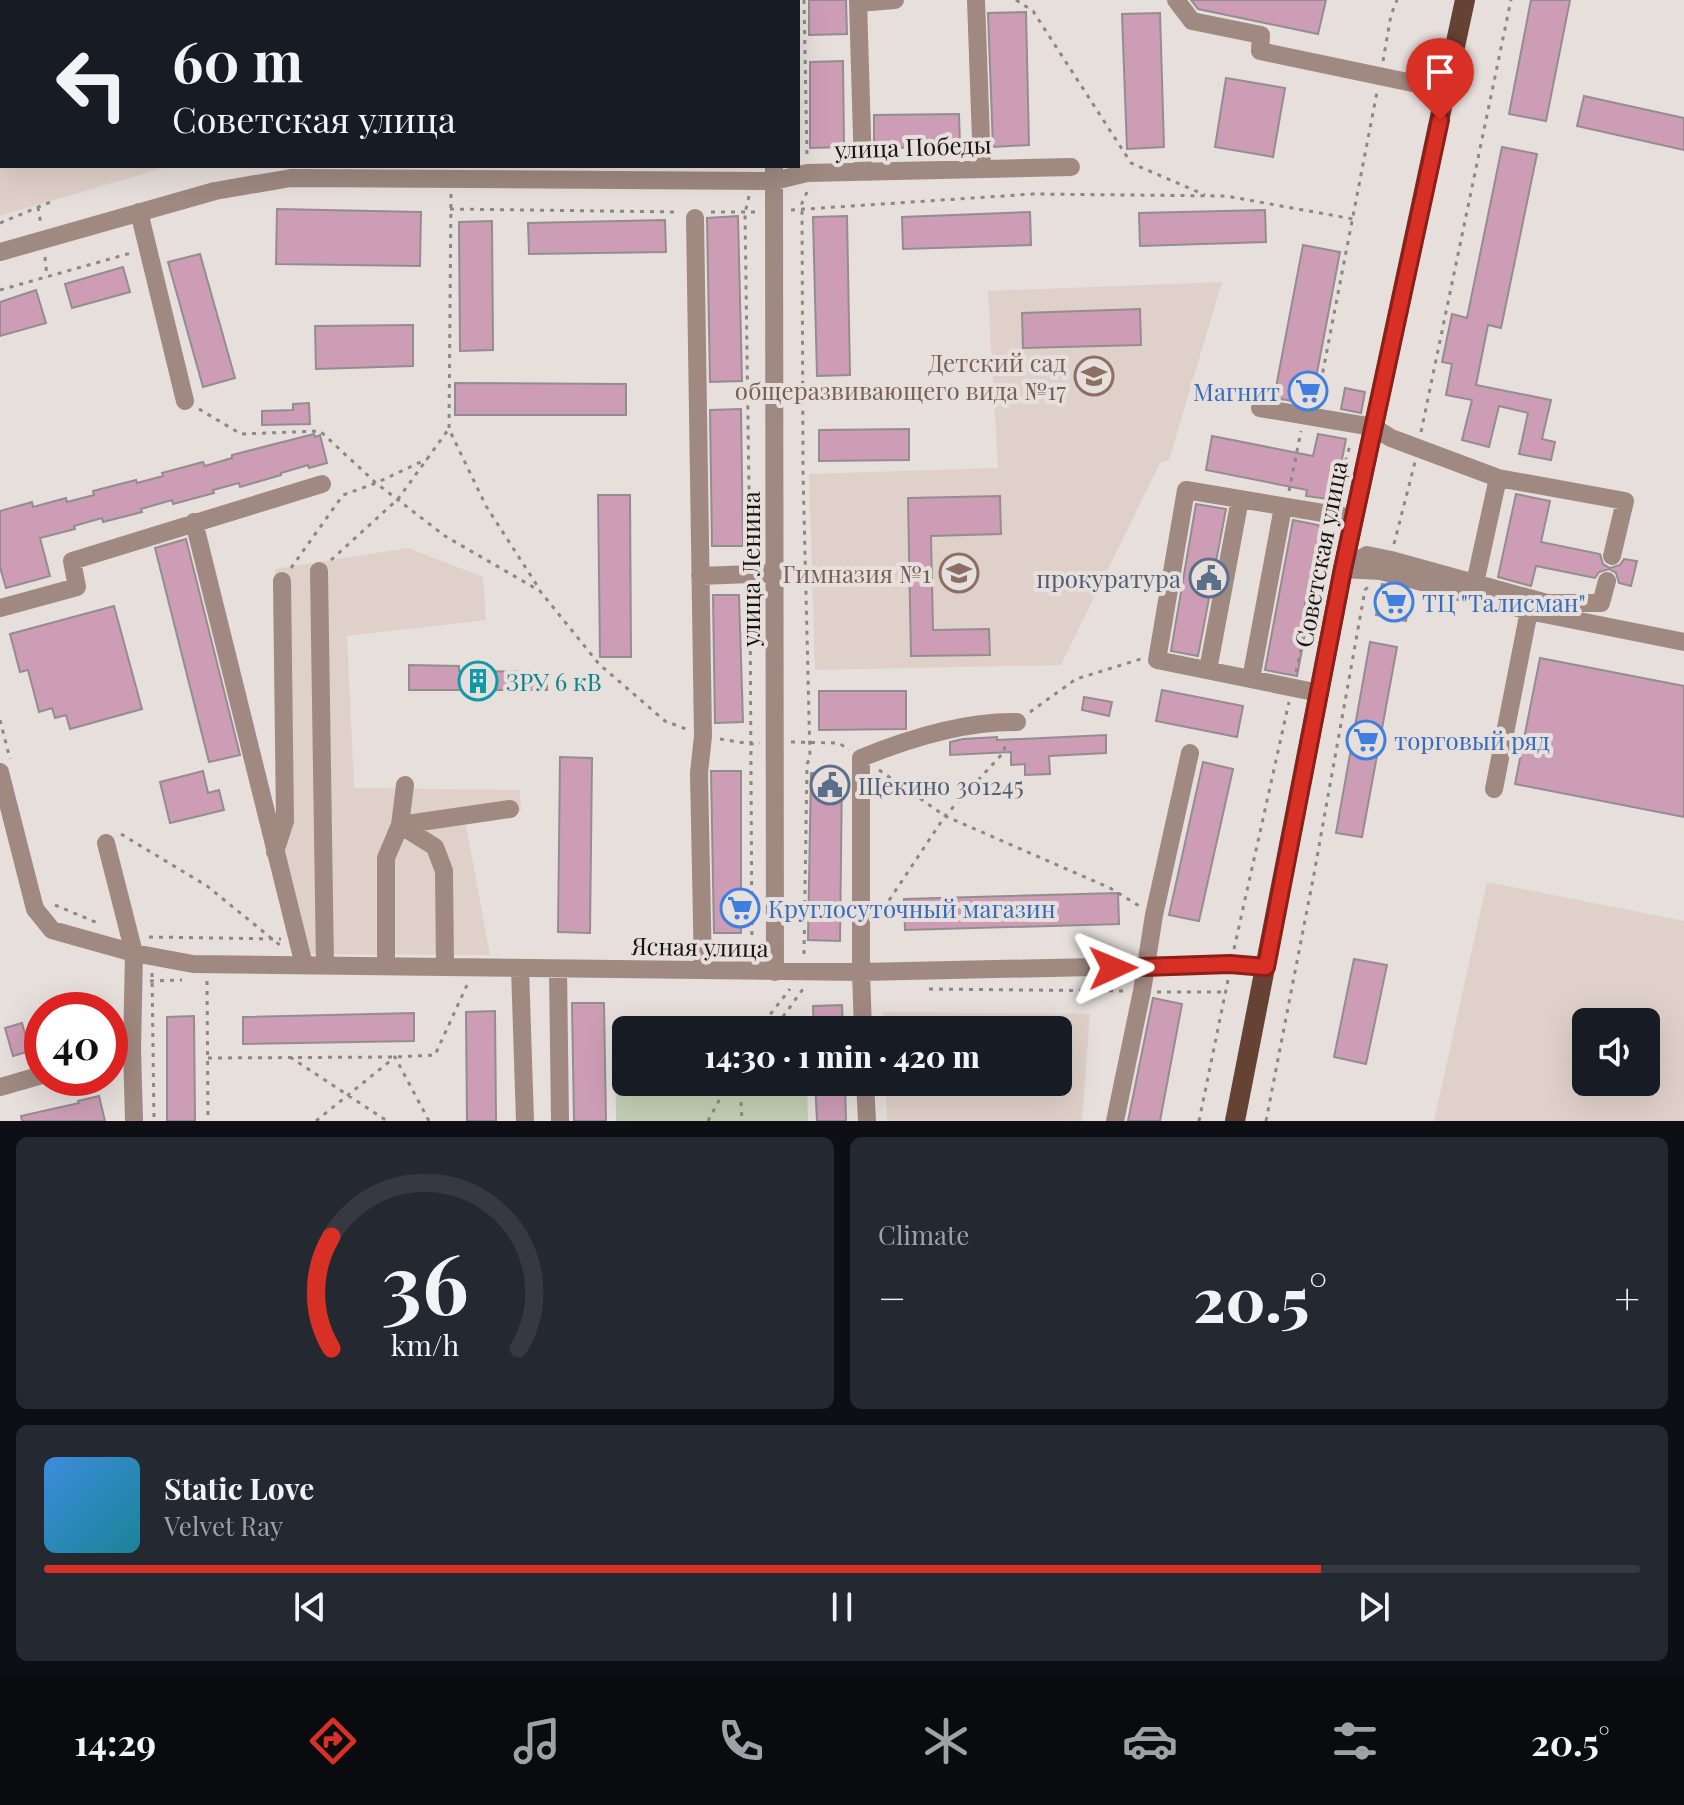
<!DOCTYPE html>
<meta charset="utf-8">
<style>
:root{--surface:#171b24;--page:#242831;--text:#f1f3f6;--muted:#9ea1a6;--line:#363941;--accent:#d93025}
body{margin:0;font-family:"Playfair Display",serif;background:var(--page);color:var(--text);height:100vh;display:flex;flex-direction:column;font-size:30px;white-space:nowrap}
*{box-sizing:border-box;margin:0}
p{font-size:26px;color:var(--muted)}
.icon{flex:none;width:44px;height:44px;fill:none;stroke:currentColor;stroke-width:2;stroke-linecap:round;stroke-linejoin:round}
.map{position:relative;height:1121px;overflow:hidden}
.panel{display:flex;flex-direction:column;gap:16px;padding:16px;background:#0d0f14;flex:1}
.panel>*{flex:none}
.hud{position:absolute;left:0px;top:0px;width:800px;height:168px;box-shadow:0 8px 32px #0002;background:#171b24;color:var(--text);overflow:hidden}
.controls{position:absolute;left:1572px;top:1008px;display:grid;gap:16px}
.controls a{display:grid;place-items:center;width:88px;height:88px;border-radius:12px;background:var(--surface);box-shadow:0 8px 32px #0002;font-size:40px}
.speed{position:absolute;left:24px;top:992px;display:flex;gap:16px;font-size:40px;font-weight:700;text-align:center}
.speed>*{display:grid;place-content:center;width:104px;height:104px;border-radius:50%;background:var(--surface);box-shadow:0 8px 32px #0002;line-height:1}
.speed .limit{border:12px solid #d22;background:#fff;color:#111}
.pin{position:absolute;display:grid;place-items:center;width:68px;height:68px;color:#fff;margin:-82px -34px;border-radius:50% 50% 50% 0;rotate:-45deg;box-shadow:0 0 8px #0007}
.pin .icon{rotate:45deg}
.me{position:absolute;width:88px;margin:-44px;rotate:89deg;stroke-linejoin:round;filter:drop-shadow(0 0 6px #0008)}
.turn{display:flex;align-items:center;gap:28px;height:168px;padding:0 40px;font-size:36px}
.turn .icon{width:104px;height:104px;stroke-width:2.5}
.turn b{display:block;font-size:56px;line-height:68px}
.big{font-size:60px;font-weight:800;line-height:1.1}
.panel .tile{flex:1;display:flex;flex-direction:column;justify-content:center;gap:12px;min-width:0;padding:0 28px;border-radius:12px;background:var(--page)}
.panel .dial{align-items:center;gap:0}
.dial svg{height:208px;overflow:visible;fill:none;stroke:var(--line);stroke-width:7;stroke-linecap:round;text-anchor:middle}
.dial text{fill:var(--text);stroke:none}
.song{display:flex;align-items:center;gap:24px}
.cover{width:96px;height:96px;border-radius:12px;background:linear-gradient(135deg,hsl(210 70% 55%),hsl(190 70% 35%))}
.played{height:8px;border-radius:4px;background:linear-gradient(90deg,var(--accent) 80%,var(--line) 80%)}
.keys{display:flex;justify-content:space-around;direction:ltr}
.heat{display:flex;justify-content:space-between;align-items:center;font-size:44px;direction:ltr}
.panel .tiles{flex:1;display:grid;gap:16px;grid-template-columns:1fr 1fr}
.tile:last-child{grid-column:span 2}
.trip{position:absolute;left:612px;top:1016px;width:460px;height:80px;border-radius:12px;background:var(--surface);box-shadow:0 8px 32px #0002;font-weight:800;line-height:80px;text-align:center}
.dock{display:flex;height:128px;justify-content:space-around;align-items:center;background:#090b0e;color:var(--muted)}
.dock .icon{width:56px;height:56px}
.dock .current{color:var(--accent)}
.dock b{font-size:36px;color:var(--text)}
.map>svg:first-child{display:block}
.built{fill:#dfd1c9;fill-rule:evenodd}
.green{fill:#c3cfb4}
.building{fill:#cd9db5;stroke:#938d90;stroke-width:2}
.lines{fill:none;stroke-linecap:round;stroke-linejoin:round}
.path{stroke:#8c8885;stroke-width:3;stroke-dasharray:4 6;stroke-linecap:butt}
.minor{stroke:#9f8981;stroke-width:18}
.major{stroke:#664235;stroke-width:20}
.route-casing{stroke:#8d1f18;stroke-width:20}
.route{stroke:#d93025;stroke-width:14}
.labels{text-anchor:middle;dominant-baseline:central;stroke-width:8;stroke-linejoin:round;paint-order:stroke}
.street-label{font-size:24px;fill:#171514;stroke:#e6dfdb}
.education-label{font-size:24px;fill:#785e54;stroke:#e6dfdb;text-anchor:end}
.shop-label{font-size:24px;fill:#366cbe;stroke:#e6dfdb;text-anchor:start}
.service-label{font-size:24px;fill:#4e5e75;stroke:#e6dfdb;text-anchor:end}
.culture-label{font-size:24px;fill:#0d838f;stroke:#e6dfdb;text-anchor:start}
</style>
<div class="map">
<svg width="1684" height="1121" viewBox="0 0 1684 1121">
<rect width="100%" height="100%" fill="#e6dfdb"/>
<path class="built" d="M 0,0 L 361,0 L 361,2 L 2,2 L 2,166 L 170,166 L 0,216 Z
M 1222,282 L 1169,460 L 1160,463 L 1061,665 L 815,670 L 809,474 L 998,468 L 988,291 Z
M 408,548 L 483,577 L 486,620 L 347,636 L 354,788 L 520,790 L 521,811 L 465,820 L 490,955 L 310,954 L 279,832 L 275,569 Z
M 1487,882 L 1684,921 L 1684,1121 L 1434,1121 ZM 1646,1022 L 1646,1082 L 1586,1082 L 1586,1022 Z
M 883,1012 L 1090,1014 L 1082,1121 L 887,1121 L 886,1082 L 1058,1082 L 1058,1030 L 883,1030 Z"/>
<path class="green" d="M 806,1025 L 806,1030 L 626,1030 L 626,1082 L 807,1082 L 808,1121 L 616,1121 L 615,1028 Z"/>
<path class="building" d="M 809,0 L 846,0 L 847,34 L 809,35 Z
M 1191,0 L 1326,0 L 1318,34 L 1198,9 Z
M 1531,0 L 1570,0 L 1546,121 L 1509,114 Z
M 1026,12 L 1029,145 L 993,147 L 988,13 Z
M 1160,13 L 1164,147 L 1127,149 L 1122,14 Z
M 843,61 L 844,147 L 810,148 L 810,62 Z
M 1226,78 L 1285,88 L 1273,157 L 1215,147 Z
M 1584,96 L 1684,118 L 1684,150 L 1577,126 Z
M 959,114 L 960,147 L 874,148 L 874,115 Z
M 1502,147 L 1537,154 L 1501,328 L 1488,325 L 1476,385 L 1551,400 L 1542,439 L 1555,442 L 1551,460 L 1519,454 L 1528,413 L 1499,406 L 1489,447 L 1462,440 L 1472,400 L 1446,395 L 1452,364 L 1442,362 L 1452,314 L 1467,318 Z
M 277,209 L 421,212 L 420,266 L 276,264 Z
M 1265,210 L 1266,242 L 1140,246 L 1139,213 Z
M 1030,212 L 1031,245 L 903,249 L 902,217 Z
M 738,216 L 742,381 L 710,382 L 707,218 Z
M 847,216 L 850,375 L 817,376 L 813,217 Z
M 665,220 L 666,252 L 529,254 L 528,223 Z
M 492,221 L 493,350 L 460,351 L 459,222 Z
M 1303,245 L 1340,252 L 1311,404 L 1274,398 Z
M 200,254 L 235,378 L 203,387 L 168,262 Z
M 123,267 L 130,292 L 72,308 L 65,284 Z
M 36,290 L 46,323 L 0,336 L 0,302 Z
M 1140,309 L 1141,345 L 1023,348 L 1022,313 Z
M 413,325 L 413,366 L 316,369 L 315,326 Z
M 455,383 L 626,384 L 626,415 L 455,415 Z
M 1345,388 L 1365,392 L 1361,413 L 1341,409 Z
M 309,403 L 310,424 L 262,425 L 262,411 L 293,410 L 293,404 Z
M 741,409 L 743,546 L 712,546 L 710,410 Z
M 909,429 L 909,460 L 819,461 L 819,430 Z
M 314,434 L 315,437 L 320,435 L 327,463 L 309,468 L 308,465 L 281,473 L 281,475 L 240,487 L 239,483 L 213,490 L 214,493 L 173,504 L 172,500 L 141,509 L 142,512 L 103,522 L 102,518 L 74,526 L 75,529 L 40,538 L 50,576 L 6,588 L 0,567 L 0,511 L 32,502 L 33,507 L 66,498 L 67,502 L 94,495 L 93,491 L 136,480 L 137,483 L 163,476 L 162,473 L 203,462 L 205,466 L 232,458 L 232,455 Z
M 1318,434 L 1346,439 L 1334,500 L 1306,496 L 1307,490 L 1206,470 L 1212,436 L 1313,456 Z
M 1516,494 L 1550,501 L 1541,542 L 1600,554 L 1603,564 L 1610,568 L 1620,565 L 1624,559 L 1637,561 L 1631,586 L 1619,583 L 1616,573 L 1609,569 L 1599,572 L 1595,578 L 1536,566 L 1531,586 L 1498,577 Z
M 598,495 L 630,495 L 631,657 L 600,657 Z
M 1000,496 L 1001,534 L 931,536 L 933,630 L 989,629 L 990,655 L 911,656 L 908,498 Z
M 1196,504 L 1226,509 L 1198,656 L 1171,651 Z
M 1293,520 L 1323,526 L 1312,592 L 1306,598 L 1301,623 L 1306,628 L 1297,676 L 1265,670 Z
M 186,539 L 240,755 L 209,762 L 155,548 Z
M 1382,584 L 1411,592 L 1406,621 L 1376,615 Z
M 713,595 L 739,595 L 743,722 L 715,723 Z
M 114,606 L 142,709 L 70,729 L 66,715 L 55,718 L 52,708 L 39,712 L 28,670 L 20,672 L 10,634 Z
M 1370,642 L 1397,647 L 1362,837 L 1336,833 Z
M 1540,658 L 1684,686 L 1684,817 L 1515,784 Z
M 409,665 L 459,666 L 459,671 L 547,672 L 547,690 L 409,690 Z
M 1162,690 L 1243,706 L 1237,737 L 1156,721 Z
M 819,691 L 906,691 L 906,729 L 819,730 Z
M 1084,697 L 1112,702 L 1109,716 L 1082,710 Z
M 1106,735 L 1106,753 L 1049,756 L 1050,774 L 1025,775 L 1025,764 L 1011,765 L 1011,752 L 950,755 L 950,742 L 963,739 L 997,737 L 997,740 Z
M 560,757 L 592,758 L 590,933 L 558,932 Z
M 1203,762 L 1233,769 L 1199,921 L 1169,915 Z
M 203,771 L 208,793 L 219,790 L 224,810 L 170,823 L 160,782 Z
M 711,771 L 741,771 L 741,933 L 714,933 Z
M 811,773 L 842,773 L 840,941 L 808,940 Z
M 1118,893 L 1119,924 L 905,930 L 904,899 Z
M 1354,959 L 1387,965 L 1366,1064 L 1334,1057 Z
M 1153,998 L 1182,1004 L 1160,1121 L 1128,1121 Z
M 572,1003 L 604,1003 L 606,1121 L 574,1121 Z
M 842,1005 L 843,1030 L 814,1030 L 813,1006 Z
M 495,1011 L 496,1121 L 467,1121 L 466,1012 Z
M 414,1013 L 414,1041 L 243,1044 L 243,1017 Z
M 194,1016 L 195,1121 L 167,1121 L 167,1017 Z
M 22,1023 L 30,1051 L 13,1056 L 5,1028 Z
M 815,1082 L 845,1082 L 846,1121 L 817,1121 Z
M 99,1096 L 105,1121 L 22,1121 L 21,1116 L 79,1103 L 78,1101 Z"/>
<g class="lines">
<path class="path" d="M 804,0 L 807,156
M 1016,0 L 1033,11 L 1131,163 L 1205,195
M 754,2 L 754,0
M 1383,61 L 1391,15 L 1397,0
M 451,194 L 449,429 L 486,506 L 540,590
M 749,196 L 745,213 L 750,560
M 38,207 L 41,225
M 450,209 L 679,212
M 791,210 L 1033,194 L 1226,196 L 1353,219
M 711,212 L 759,212
M 0,223 L 53,201
M 45,257 L 47,277
M 0,290 L 131,253
M 1317,402 L 1377,92
M 199,409 L 241,434 L 320,431 L 376,483 L 445,536 L 540,591 L 599,664 L 665,721 L 686,729
M 1421,432 L 1511,0
M 1289,491 L 1301,431
M 1335,500 L 1350,445
M 1394,544 L 1415,462
M 331,560 L 398,499 L 448,430
M 291,568 L 343,495 L 376,483 L 427,459
M 750,591 L 752,955
M 1296,672 L 1328,531
M 1030,712 L 1076,679 L 1141,659
M 0,720 L 10,759
M 720,739 L 751,744 L 760,743
M 791,742 L 839,743 L 849,750
M 879,770 L 945,816 L 1110,888 L 1141,907
M 121,834 L 207,886 L 281,946
M 55,905 L 100,924
M 878,917 L 945,816 L 1004,752 L 1006,740
M 149,937 L 281,939
M 1234,949 L 1289,702
M 804,954 L 807,764 L 810,758 L 803,472 L 802,203 L 807,192
M 152,973 L 154,1121
M 150,981 L 182,980
M 207,981 L 208,1121
M 929,989 L 1126,991
M 1157,992 L 1226,992
M 777,1025 L 803,989
M 758,1030 L 790,989
M 290,1057 L 387,1121
M 208,1058 L 395,1057 L 435,1055 L 467,985
M 740,1082 L 742,1121
M 316,1121 L 395,1057 L 429,1121
M 708,1121 L 729,1082
M 1199,1121 L 1228,980
M 1266,1121 L 1314,874 L 1365,590 L 1368,587"/>
<path class="minor" d="M 390,0 L 390,2
M 773,0 L 773,2
M 858,0 L 863,171
M 976,0 L 982,168
M 1176,0 L 1192,21 L 1261,35 L 1260,51 L 1446,90
M 858,3 L 895,0
M 774,166 L 775,972
M 139,212 L 185,401
M 695,218 L 703,736 L 699,773 L 703,970
M 0,252 L 215,191 L 291,178 L 774,181 L 807,173 L 1071,167
M 1260,408 L 1373,427 L 1391,438 L 1498,478 L 1625,501 L 1612,556
M 194,522 L 304,965
M 319,571 L 325,965
M 700,576 L 774,573
M 1607,581 L 1601,603 L 1547,603 L 1391,560 L 1367,555 L 1343,569 L 1381,571 L 1529,611 L 1684,642
M 1475,583 L 1498,478
M 0,608 L 77,587 L 72,561 L 322,484
M 1208,670 L 1240,499
M 1251,679 L 1283,507
M 1319,693 L 1157,660 L 1186,490 L 1353,518
M 0,772 L 35,909 L 52,930 L 134,953 L 193,964 L 861,972 L 1230,964 L 1266,967
M 1494,789 L 1529,611
M 106,843 L 134,953 L 132,1049 L 134,1121
M 275,852 L 285,821 L 282,581
M 386,966 L 386,858 L 400,825 L 405,785
M 445,967 L 444,871 L 435,847 L 400,825 L 510,809
M 520,968 L 525,1121
M 558,969 L 560,1121
M 863,1030 L 861,972 L 861,758 C 910,738 964,721 1017,722
M 110,1055 L 132,1049
M 865,1082 L 867,1121
M 0,1087 L 42,1075
M 1115,1121 L 1142,991 L 1154,915 L 1190,753"/>
<path class="major" d="M 1235,1121 L 1343,569 L 1465,0"/>
</g>
<g class="lines">
<g class="route-casing">
<path id="route" d="M 1113,968 L 1230,964 L 1266,967 L 1343,569 L 1440,120"/>
</g>
<use href="#route" class="route"/>
</g>
<defs>
<g id="school-ring" transform="scale(2)"><circle r="9.5" fill="#e6dfdb" stroke="#8d6e63" stroke-width="1.5"/><path d="M0-5L7-2L0 1L-7-2ZM-4 1L0 2.5L4 1V4Q0 6-4 4Z" fill="#8d6e63"/></g>
<g id="supermarket-ring" transform="scale(2)"><circle r="9.5" fill="#e6dfdb" stroke="#3f7fe0" stroke-width="1.5"/><path d="M-6-5.5h2.5l.6 2H6L4.5 2H-2.5L-4.4-4H-6ZM-1.5 3.2a1.3 1.3 0 1 0 .1 0ZM3 3.2a1.3 1.3 0 1 0 .1 0Z" fill="#3f7fe0"/></g>
<g id="civic-ring" transform="scale(2)"><circle r="9.5" fill="#e6dfdb" stroke="#5c6f8a" stroke-width="1.5"/><path d="M-.6-6.5H3V-4.5H.6V-3L4-1V1h2V6H-6V1h2V-1L-.6-3ZM-1.2 2.5V6h2.4V2.5Z" fill="#5c6f8a"/></g>
<g id="building-ring" transform="scale(2)"><circle r="9.5" fill="#e6dfdb" stroke="#0f9aa8" stroke-width="1.5"/><path d="M-4-6H4V6H1V3H-1V6H-4ZM-2.5-4.3h1.7v1.8h-1.7ZM.8-4.3h1.7v1.8H.8ZM-2.5-1h1.7V.8h-1.7ZM.8-1h1.7V.8H.8Z" fill="#0f9aa8"/></g>
</defs>
<g fill-rule="evenodd">
<use href="#school-ring" x="1094" y="376"/>
<use href="#supermarket-ring" x="1308" y="391"/>
<use href="#school-ring" x="959" y="573"/>
<use href="#civic-ring" x="1209" y="578"/>
<use href="#supermarket-ring" x="1394" y="602"/>
<use href="#building-ring" x="478" y="681"/>
<use href="#supermarket-ring" x="1366" y="740"/>
<use href="#civic-ring" x="830" y="785"/>
<use href="#supermarket-ring" x="740" y="908"/>
</g>
<g class="labels">
<g class="street-label">
<text transform="translate(913 146) rotate(-2)">улица Победы</text>
<text transform="translate(1320 554) rotate(-79)">Советская улица</text>
<text transform="translate(750 569) rotate(-90)">улица Ленина</text>
<text transform="translate(700 946) rotate(1)">Ясная улица</text>
</g>
<g class="education-label">
<text x="1066" y="362">Детский сад<tspan x="1066" dy="28">общеразвивающего вида №17</tspan></text>
<text x="931" y="573">Гимназия №1</text>
</g>
<g class="shop-label">
<text x="1280" y="391" text-anchor="end">Магнит</text>
<text x="1422" y="602">ТЦ "Талисман"</text>
<text x="1394" y="740">торговый ряд</text>
<text x="768" y="908">Круглосуточный магазин</text>
</g>
<g class="service-label">
<text x="1181" y="578">прокуратура</text>
<text x="858" y="785" text-anchor="start">Щекино 301245</text>
</g>
<g class="culture-label">
<text x="506" y="681">ЗРУ 6 кВ</text>
</g>
</g>
</svg>
<div class="controls">
<a><svg class="icon" aria-label="sound" viewBox="0 0 24 24"><path d="M4 9h4l5-4v14l-5-4H4zM17 9q2 3 0 6"/></svg></a>
</div>
<div class="speed"><div class="limit">40</div></div>
<div class="pin" style="left:1440px;top:120px;background:#d93025"><svg class="icon" aria-label="arrive" viewBox="0 0 24 24"><path d="M6 21V4h12l-3 4 3 4H6"/></svg></div>
<svg class="me" style="left:1113px;top:968px" viewBox="-20 -20 40 40"><path d="M0-17L14 15 0 8-14 15z" fill="#d93025" stroke="#fff" stroke-width="4"/></svg>
<div class="trip">14:30 · 1 min · 420 m</div>
<div class="hud">
<div class="turn"><svg class="icon" aria-label="left" viewBox="0 0 24 24"><path d="M17 20v-9H6M10 6l-5 5 5 5"/></svg><div><b>60 m</b>Советская улица</div></div>
</div>
</div>
<section class="panel">
<div class="tiles">
<div class="tile dial"><svg viewBox="0 0 100 80">
<path d="M14 69A42 42 0 1 1 86 69"/>
<path d="M14 69A42 42 0 0 1 14 26" stroke="#d93025"/>
<text x="50" y="56" font-size="32" font-weight="700">36</text>
<text x="50" y="72" font-size="11">km/h</text>
</svg></div>
<div class="tile"><p>Climate</p>
<div class="heat"><a>−</a><b class="big">20.5°</b><a>+</a></div>
</div>
<div class="tile">
<div class="song"><i class="cover"></i><div><b>Static Love</b><p>Velvet Ray</p></div></div>
<div class="played"></div>
<div class="keys"><svg class="icon" aria-label="previous" viewBox="0 0 24 24"><path d="M18 5L8 12l10 7zM5 5v14"/></svg><svg class="icon" aria-label="pause" viewBox="0 0 24 24"><path d="M8 5v14M16 5v14"/></svg><svg class="icon" aria-label="next" viewBox="0 0 24 24"><path d="M6 5l10 7-10 7zM19 5v14"/></svg></div>
</div>
</div>
</section>
<nav class="dock">
<b>14:29</b>
<svg class="icon current" aria-label="directions" viewBox="0 0 24 24"><path d="M12 3l9 9-9 9-9-9zM9 14v-3h6M13 9l2 2-2 2"/></svg>
<svg class="icon" aria-label="music" viewBox="0 0 24 24"><path d="M9 18V5l10-2v13"/><circle cx="6" cy="18" r="3"/><circle cx="16" cy="16" r="3"/></svg>
<svg class="icon" aria-label="phone" viewBox="0 0 24 24"><path d="M5 4h4l2 5-3 2q2 4 5 5l2-3 5 2v4C11 20 4 13 5 4z"/></svg>
<svg class="icon" aria-label="climate" viewBox="0 0 24 24"><path d="M12 3v18M4 7l16 10M4 17L20 7"/></svg>
<svg class="icon" aria-label="car" viewBox="0 0 24 24"><path d="M5 17H2v-5l4-1 3-4h7l3 4 3 1v5h-3M9 17h6M6 11h13"/><circle cx="7" cy="17" r="2"/><circle cx="17" cy="17" r="2"/></svg>
<svg class="icon" aria-label="filters" viewBox="0 0 24 24"><path d="M4 7h16M4 17h16"/><circle cx="9" cy="7" r="2"/><circle cx="15" cy="17" r="2"/></svg>
<b>20.5°</b>
</nav>
